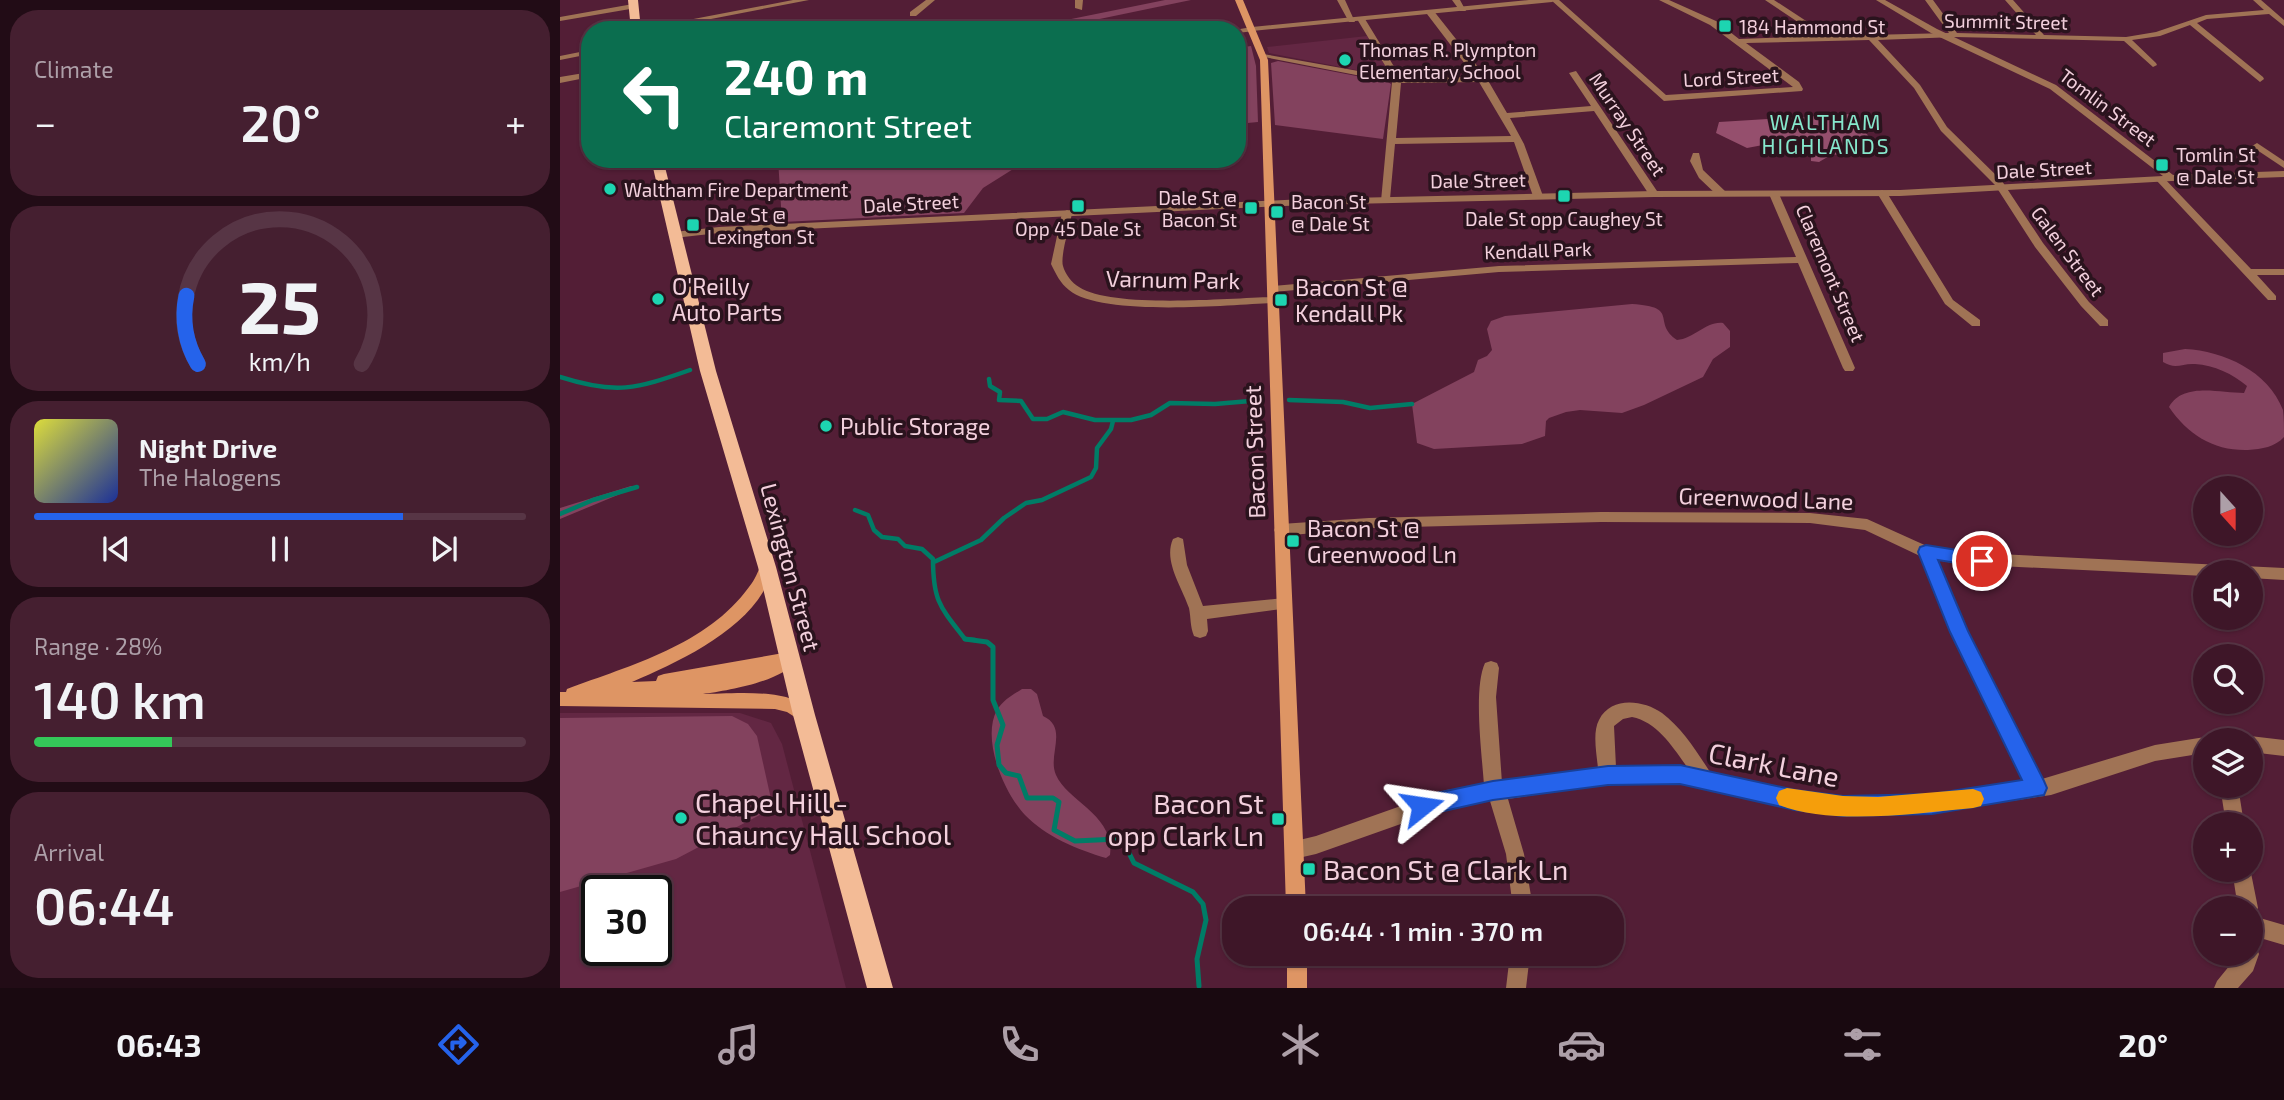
<!DOCTYPE html>
<meta charset="utf-8">
<style>
:root{--surface:#3e1628;--page:#451f30;--text:#f1f3f6;--muted:#ad9fa8;--line:#573545;--accent:#2563eb}
body{margin:0;font-family:"Exo 2",sans-serif;background:var(--page);color:var(--text);height:100vh;display:flex;flex-direction:column;font-size:26px;white-space:nowrap}
*{box-sizing:border-box;margin:0}
p{font-size:23px;color:var(--muted)}
.icon{flex:none;width:38px;height:38px;fill:none;stroke:currentColor;stroke-width:2;stroke-linecap:round;stroke-linejoin:round}
.map{position:relative;flex:1;overflow:hidden}
.sheet{display:flex;flex-direction:column;gap:10px;padding:10px;background:#220c16;width:560px}
.sheet>*{flex:none}
.hud{position:absolute;left:21px;top:21px;width:665px;height:147px;border-radius:28px;box-shadow:0 2px 5px #0004,0 0 0 2px var(--line);background:#0b6e4f;color:#fff;overflow:hidden}
.needle{width:46px;rotate:159deg}
.buttons{position:absolute;left:1633px;top:476px;display:grid;gap:14px}
.buttons a{display:grid;place-items:center;width:70px;height:70px;border-radius:50%;background:var(--surface);box-shadow:0 2px 5px #0004,0 0 0 2px var(--line);font-size:35px}
.speed{position:absolute;left:21px;top:875px;display:flex;gap:14px;font-size:35px;font-weight:700;text-align:center}
.speed>*{display:grid;place-content:center;width:91px;height:91px;border-radius:50%;background:var(--surface);box-shadow:0 2px 5px #0004,0 0 0 2px var(--line);line-height:1}
.speed .limit{border:4px solid #111;border-radius:10px;background:#fff;color:#111}
.pin{position:absolute;display:grid;place-items:center;width:60px;height:60px;color:#fff;margin:-30px;border:4px solid #fff;border-radius:50%;box-shadow:0 2px 7px #0007}
.me{position:absolute;width:77px;margin:-38px;rotate:75deg;stroke-linejoin:round;filter:drop-shadow(0 0 5px #0008)}
.turn{display:flex;align-items:center;gap:24px;height:147px;padding:0 28px;font-size:32px}
.turn .icon{width:91px;height:91px;stroke-width:2.5}
.turn b{display:block;font-size:49px;line-height:60px}
.big{font-size:52px;font-weight:600;line-height:1.1}
.sheet .widget{flex:1;display:flex;flex-direction:column;justify-content:center;gap:10px;min-width:0;padding:0 24px;border-radius:28px;background:var(--page)}
.sheet .dial{align-items:center;gap:0}
.dial svg{height:182px;overflow:visible;fill:none;stroke:var(--line);stroke-width:7;stroke-linecap:round;text-anchor:middle}
.dial text{fill:var(--text);stroke:none}
.song{display:flex;align-items:center;gap:21px}
.cover{width:84px;height:84px;border-radius:10px;background:linear-gradient(135deg,hsl(60 70% 55%),hsl(230 70% 35%))}
.played{height:7px;border-radius:4px;background:linear-gradient(90deg,var(--accent) 75%,var(--line) 75%)}
.keys{display:flex;justify-content:space-around;direction:ltr}
.heat{display:flex;justify-content:space-between;align-items:center;font-size:38px;direction:ltr}
.charge{height:10px;border-radius:5px;background:linear-gradient(90deg,#34c759 28%,var(--line) 0)}
.trip{position:absolute;left:662px;top:896px;width:402px;height:70px;border-radius:28px;background:var(--surface);box-shadow:0 2px 5px #0004,0 0 0 2px var(--line);font-weight:600;line-height:70px;text-align:center}
.tab-bar{display:flex;height:112px;justify-content:space-around;align-items:center;background:#190910;color:var(--muted)}
.tab-bar .icon{width:49px;height:49px}
.tab-bar .on{color:var(--accent)}
.tab-bar b{font-size:32px;color:var(--text)}
main{display:flex;flex:1;min-height:0}
.map>svg:first-child{display:block}
.built{fill:#632743;fill-rule:evenodd}
.green{fill:#83425e}
.forest{fill:#954f6d}
.lines{fill:none;stroke-linecap:round;stroke-linejoin:round}
.stream-far1{stroke:#007c66;stroke-width:4.5}
.stream{stroke:#007c66;stroke-width:5}
.minor{fill:#a07355;fill-rule:evenodd}
.tertiary{fill:#a07355;fill-rule:evenodd}
.secondary{fill:#de9564;fill-rule:evenodd}
.primary{fill:#f3bb96;fill-rule:evenodd}
.route{fill:#2563eb;stroke:#184099;stroke-width:2}
.slow{fill:#f59e0b}
.poi-dot{fill:#1dd5b1;stroke:#2a131d;stroke-width:2.5}
.labels{text-anchor:middle;dominant-baseline:central;stroke-width:7;stroke-linejoin:round;paint-order:stroke}
.far-street-label{font-size:19px;fill:#f3d0dd;stroke:#2a131d}
.far-poi-label{font-size:19px;fill:#f3d0dd;stroke:#2a131d;text-anchor:start}
.far-neighbourhood-label{font-size:21px;letter-spacing:2px;fill:#86e7cc;stroke:#2a131d}
.street-label{font-size:23px;fill:#f3d0dd;stroke:#2a131d}
.poi-label{font-size:23px;fill:#f3d0dd;stroke:#2a131d;text-anchor:start}
.near-street-label{font-size:28px;fill:#f3d0dd;stroke:#2a131d}
.near-poi-label{font-size:28px;fill:#f3d0dd;stroke:#2a131d;text-anchor:start}
</style>
<main>
<section class="sheet">
<div class="widget"><p>Climate</p>
<div class="heat"><a>−</a><b class="big">20°</b><a>+</a></div>
</div>
<div class="widget dial"><svg viewBox="0 0 100 80">
<path d="M14 69A42 42 0 1 1 86 69"/>
<path d="M14 69A42 42 0 0 1 9 39" stroke="#2563eb"/>
<text x="50" y="56" font-size="32" font-weight="700">25</text>
<text x="50" y="72" font-size="11">km/h</text>
</svg></div>
<div class="widget">
<div class="song"><i class="cover"></i><div><b>Night Drive</b><p>The Halogens</p></div></div>
<div class="played"></div>
<div class="keys"><svg class="icon" aria-label="previous" viewBox="0 0 24 24"><path d="M18 5L8 12l10 7zM5 5v14"/></svg><svg class="icon" aria-label="pause" viewBox="0 0 24 24"><path d="M8 5v14M16 5v14"/></svg><svg class="icon" aria-label="next" viewBox="0 0 24 24"><path d="M6 5l10 7-10 7zM19 5v14"/></svg></div>
</div>
<div class="widget"><p>Range · 28%</p><b class="big">140 km</b><div class="charge"></div></div>
<div class="widget"><p>Arrival</p><b class="big">06:44</b></div>
</section>
<div class="map">
<svg width="1724" height="988" viewBox="0 0 1724 988">
<rect width="100%" height="100%" fill="#531e36"/>
<path class="built" d="M 807,36 L 832,77 L 709,53 L 707,47 Z
M 0,713 L 180,713 L 211,723 L 222,744 L 286,988 L 0,988 ZM 37,891 L 96,891 L 96,950 L 37,950 Z"/>
<path class="green" d="M 605,0 L 631,0 L 501,27 L 457,30 Z
M 691,46 L 696,66 L 698,122 L 677,124 L 677,48 Z
M 718,61 L 828,82 L 831,84 L 823,139 L 715,125 L 711,63 Z
M 218,159 L 469,159 L 423,188 L 404,213 L 222,222 Z
M 1072,304 C 1121,307 1091,322 1117,340 C 1134,339 1146,321 1163,323 L 1170,331 L 1170,347 L 1153,359 L 1143,377 L 1084,405 L 1062,413 L 1020,410 L 1006,412 L 989,418 L 986,421 L 985,436 L 962,444 L 874,449 L 857,443 L 852,404 L 914,372 L 918,360 L 927,356 L 932,350 L 927,329 L 931,321 L 945,316 Z
M 1625,349 C 1664,351 1708,371 1723,410 C 1724,418 1724,429 1724,437 C 1715,447 1702,449 1688,450 C 1654,451 1628,435 1609,407 C 1623,382 1659,393 1684,393 L 1687,386 C 1673,374 1654,365 1635,364 C 1622,363 1616,370 1603,362 L 1603,353 Z
M 71,486 L 77,487 L 0,519 L 0,508 Z
M 462,689 L 471,689 L 477,694 L 483,716 C 509,728 487,755 496,775 C 507,801 555,815 550,855 L 546,858 C 518,850 485,836 465,815 C 444,793 421,739 437,710 C 443,700 453,695 462,689 Z
M 172,716 L 188,724 L 197,736 L 213,808 L 116,859 L 0,892 L 0,718 Z"/>
<path class="forest" d="M 1290,114 L 1322,152 L 1271,155 L 1259,162 L 1251,161 L 1251,156 L 1224,137 L 1200,140 L 1203,145 L 1187,148 L 1156,133 L 1159,122 Z"/>
<g class="lines">
<path class="stream-far1" d="M 0,377 C 56,395 76,389 130,370
M 429,379 L 430,386 L 440,392 L 439,400 L 461,401 L 473,419 L 487,419 L 503,412 L 535,420 L 571,420 L 591,415 L 610,403 L 655,404 L 702,400
M 729,400 L 783,402 L 810,408 L 852,404
M 295,510 L 308,515 L 314,530 L 322,537 L 338,539 L 345,546 L 362,549 L 373,559 C 373,601 380,607 405,639 L 415,640
M 0,514 L 33,500 L 77,487
M 374,562 L 421,540 L 444,518 L 466,503 L 482,500 L 531,477 L 536,468 L 537,448 L 551,429 L 553,421"/>
<path class="stream" d="M 405,639 L 427,642 L 433,647 L 433,700 L 443,725 L 437,745 L 439,765 L 446,773 L 459,776 L 467,798 L 493,798 L 499,802 L 494,830 L 515,841 L 558,839 L 565,845 L 574,863 L 633,892 L 643,904 L 646,920 L 637,959 L 639,986"/>
<path class="minor" d="M 233,0 L 249,0 L 94,30 L 76,30 Z
M 366,0 L 375,0 L 356,16 L 350,16 L 350,12 Z
M 515,0 L 523,0 L 522,10 L 515,8 Z
M 777,0 L 785,0 L 795,22 L 789,22 Z
M 892,0 L 900,0 L 906,11 L 900,11 Z
M 991,0 L 999,0 L 1106,95 L 1233,87 L 1150,25 L 1099,0 L 1109,0 L 1156,21 L 1179,39 L 1259,36 L 1205,0 L 1214,0 L 1269,36 L 1389,33 L 1365,0 L 1373,0 L 1397,33 L 1476,35 L 1445,0 L 1453,0 L 1484,35 L 1566,37 L 1596,32 L 1646,15 L 1704,10 L 1693,0 L 1701,0 L 1724,20 L 1724,26 L 1709,14 L 1647,19 L 1637,23 L 1703,77 L 1704,79 L 1700,82 L 1630,25 L 1600,36 L 1572,40 L 1596,63 L 1597,65 L 1593,67 L 1564,41 L 1395,37 L 1318,40 L 1360,85 L 1387,127 L 1442,181 L 1483,243 L 1529,302 L 1548,320 L 1548,326 L 1540,326 L 1521,306 L 1475,247 L 1435,185 L 1381,131 L 1354,88 L 1309,40 L 1186,43 L 1239,82 L 1243,89 L 1242,91 L 1104,101 Z
M 73,4 L 76,4 L 76,8 L 0,21 L 0,17 Z
M 867,10 L 873,10 L 926,77 L 947,113 L 1031,106 L 1009,73 L 1016,71 L 1099,194 L 1098,196 L 1090,196 L 1034,111 L 950,118 L 964,144 L 983,196 L 982,198 L 973,196 L 954,142 L 835,144 L 830,199 L 821,201 L 832,82 L 699,56 L 703,54 L 832,77 L 797,19 L 801,17 L 805,19 L 841,78 L 915,77 L 867,14 ZM 919,82 L 951,136 L 836,138 L 841,83 Z
M 692,27 L 696,29 L 695,31 L 677,33 L 677,30 L 674,30 Z
M 30,50 L 30,54 L 0,60 L 0,56 Z
M 30,72 L 30,77 L 0,83 L 0,77 Z
M 1697,143 L 1724,161 L 1724,168 L 1694,148 L 1692,146 Z
M 1133,153 L 1139,153 L 1143,170 L 1166,192 L 1166,196 L 1158,196 L 1139,178 L 1130,161 Z
M 1724,171 L 1724,177 L 1612,181 L 1607,178 L 1612,175 Z
M 1597,177 L 1603,177 L 1691,269 L 1724,269 L 1724,275 L 1697,275 L 1716,296 L 1716,300 L 1708,300 L 1597,181 Z
M 1322,190 L 1327,193 L 1393,300 L 1420,320 L 1420,326 L 1412,326 L 1385,304 L 1317,193 Z
M 1214,191 L 1219,194 L 1295,368 L 1293,371 L 1285,371 L 1283,368 L 1238,263 L 939,272 L 713,292 L 707,289 L 713,286 L 939,266 L 1236,257 L 1209,194 Z
M 507,210 L 512,213 C 510,225 500,256 503,266 C 505,274 512,283 519,287 C 553,309 670,298 713,297 L 719,300 L 713,303 C 669,305 541,317 509,290 C 500,283 496,274 491,264 L 502,213 Z
M 1041,512 L 1250,513 L 1307,519 L 1369,547 L 1398,552 L 1724,568 L 1724,580 L 1690,578 L 1690,572 L 1645,572 L 1645,576 L 1398,564 L 1377,560 L 1407,631 L 1482,779 L 1595,745 L 1645,737 L 1652,740 L 1645,740 L 1645,753 L 1595,761 L 1491,795 L 1372,813 L 1318,816 L 1283,815 L 1235,809 L 1120,782 L 1048,784 L 948,799 L 964,854 L 973,908 L 953,908 L 946,854 L 930,801 L 886,808 L 756,854 L 734,859 L 727,857 L 725,850 L 727,843 L 756,836 L 886,790 L 924,785 C 922,755 913,689 925,663 L 931,661 L 937,663 L 939,668 L 936,697 L 942,783 L 1038,769 C 1037,755 1032,733 1039,720 C 1051,696 1083,700 1102,713 C 1122,728 1137,752 1150,772 C 1194,782 1238,794 1283,797 C 1344,802 1404,790 1464,781 L 1391,632 L 1360,556 L 1305,530 L 1250,523 L 1041,522 L 809,528 L 721,536 L 716,534 L 714,530 L 716,526 L 721,524 L 809,518 ZM 1072,717 C 1097,722 1113,747 1127,767 L 1056,767 L 1054,726 L 1063,719 Z
M 618,537 L 623,539 L 627,565 L 643,606 L 724,598 L 729,600 L 732,604 L 729,608 L 647,619 L 648,631 L 646,636 L 640,638 L 634,636 C 630,627 631,618 629,608 C 622,587 603,561 613,539 Z
M 1690,736 L 1724,740 L 1724,756 L 1690,752 L 1690,740 L 1683,740 Z
M 1660,786 L 1678,786 L 1684,824 L 1666,824 Z
M 1690,868 L 1698,908 L 1693,916 L 1724,925 L 1724,945 L 1690,935 L 1690,908 L 1678,908 L 1672,870 L 1690,870 Z
M 1690,945 L 1696,947 L 1699,954 L 1693,971 L 1678,988 L 1654,988 L 1657,981 L 1679,954 L 1690,954 Z
M 950,954 L 970,954 L 966,988 L 946,988 Z"/>
<path class="tertiary" d="M 969,0 L 996,0 L 992,2 L 692,31 L 688,29 L 692,27 Z
M 1316,0 L 1325,0 L 1377,29 L 1496,85 L 1617,178 L 1612,181 L 1340,196 L 1094,197 L 744,205 L 159,233 L 114,238 L 109,235 L 114,232 L 159,227 L 744,199 L 1094,191 L 1340,190 L 1603,176 L 1490,89 L 1371,33 Z"/>
<path class="secondary" d="M 675,0 L 683,0 L 708,60 L 746,908 L 726,908 L 700,60 Z
M 207,561 L 212,563 L 214,567 C 211,575 207,584 203,592 C 177,635 116,663 72,682 L 96,681 L 98,676 L 104,674 L 229,652 L 235,654 L 237,659 C 226,681 166,691 143,694 C 170,694 239,686 252,715 L 250,720 L 244,723 L 227,712 L 215,709 L 0,706 L 0,692 L 6,692 L 7,689 C 71,665 147,645 189,587 C 195,580 198,571 202,563 Z
M 727,954 L 747,954 L 747,988 L 727,988 Z"/>
<path class="primary" d="M 68,0 L 78,0 L 81,30 L 71,30 Z
M 91,159 L 103,159 L 156,371 L 216,567 L 255,715 L 333,988 L 307,988 L 233,715 L 198,567 L 140,371 Z"/>
</g>
<path class="route" d="M 1366,545 L 1422,554 L 1428,556 L 1430,561 L 1428,565 L 1422,567 L 1378,560 L 1408,631 L 1484,781 L 1487,788 L 1484,795 L 1372,814 L 1283,816 L 1235,810 L 1120,784 L 1048,785 L 933,800 L 862,816 L 855,813 L 852,806 L 855,799 L 862,796 L 933,781 L 1048,766 L 1120,765 L 1235,790 L 1283,796 L 1372,794 L 1462,780 L 1390,632 L 1358,552 L 1360,547 Z"/>
<path class="slow" d="M 1227,788 L 1283,796 L 1318,797 L 1413,789 L 1421,792 L 1424,799 L 1421,806 L 1413,808 C 1358,813 1272,826 1219,805 L 1216,798 L 1219,791 Z"/>
<g class="poi-dot">
<rect x="1158" y="19" width="14" height="14" rx="3.5"/>
<circle cx="785" cy="60" r="7"/>
<rect x="1595" y="158" width="14" height="14" rx="3.5"/>
<circle cx="50" cy="189" r="7"/>
<rect x="997" y="189" width="14" height="14" rx="3.5"/>
<rect x="511" y="199" width="14" height="14" rx="3.5"/>
<rect x="684" y="201" width="14" height="14" rx="3.5"/>
<rect x="710" y="205" width="14" height="14" rx="3.5"/>
<rect x="126" y="218" width="14" height="14" rx="3.5"/>
<circle cx="98" cy="299" r="7"/>
<rect x="714" y="293" width="14" height="14" rx="3.5"/>
<circle cx="266" cy="426" r="7"/>
<rect x="726" y="534" width="14" height="14" rx="3.5"/>
<circle cx="121" cy="818" r="7"/>
<rect x="711" y="812" width="14" height="14" rx="3.5"/>
<rect x="742" y="862" width="14" height="14" rx="3.5"/>
</g>
<g class="labels">
<g class="far-street-label">
<text transform="translate(1446 21) rotate(1)">Summit Street</text>
<text transform="translate(1171 77) rotate(-3)">Lord Street</text>
<text transform="translate(1548 107) rotate(37)">Tomlin Street</text>
<text transform="translate(1068 124) rotate(56)">Murray Street</text>
<text transform="translate(1484 169) rotate(-3)">Dale Street</text>
<text transform="translate(918 180) rotate(-1)">Dale Street</text>
<text transform="translate(351 203) rotate(-3)">Dale Street</text>
<text transform="translate(978 250) rotate(-2)">Kendall Park</text>
<text transform="translate(1508 251) rotate(53)">Galen Street</text>
<text transform="translate(1271 273) rotate(67)">Claremont Street</text>
</g>
<g class="far-poi-label">
<text x="1179" y="26">184 Hammond St</text>
<text x="799" y="49">Thomas R. Plympton<tspan x="799" dy="22">Elementary School</tspan></text>
<text x="1616" y="154">Tomlin St<tspan x="1616" dy="22">@ Dale St</tspan></text>
<text x="64" y="189">Waltham Fire Department</text>
<text x="677" y="197" text-anchor="end">Dale St @<tspan x="677" dy="22">Bacon St</tspan></text>
<text x="731" y="201">Bacon St<tspan x="731" dy="22">@ Dale St</tspan></text>
<text x="147" y="214">Dale St @<tspan x="147" dy="22">Lexington St</tspan></text>
<text x="1004" y="218" text-anchor="middle">Dale St opp Caughey St</text>
<text x="518" y="228" text-anchor="middle">Opp 45 Dale St</text>
</g>
<g class="far-neighbourhood-label">
<text x="1266" y="121">WALTHAM<tspan x="1266" dy="24">HIGHLANDS</tspan></text>
</g>
<g class="street-label">
<text transform="translate(613 279) rotate(1)">Varnum Park</text>
<text transform="translate(694 452) rotate(-92)">Bacon Street</text>
<text transform="translate(1206 498) rotate(2)">Greenwood Lane</text>
<text transform="translate(231 567) rotate(75)">Lexington Street</text>
</g>
<g class="poi-label">
<text x="112" y="286">O'Reilly<tspan x="112" dy="26">Auto Parts</tspan></text>
<text x="735" y="287">Bacon St @<tspan x="735" dy="26">Kendall Pk</tspan></text>
<text x="280" y="426">Public Storage</text>
<text x="747" y="528">Bacon St @<tspan x="747" dy="26">Greenwood Ln</tspan></text>
</g>
<g class="near-street-label">
<text transform="translate(1214 764) rotate(11)">Clark Lane</text>
</g>
<g class="near-poi-label">
<text x="135" y="802">Chapel Hill -<tspan x="135" dy="32">Chauncy Hall School</tspan></text>
<text x="704" y="803" text-anchor="end">Bacon St<tspan x="704" dy="32">opp Clark Ln</tspan></text>
<text x="763" y="869">Bacon St @ Clark Ln</text>
</g>
</g>
</svg>
<div class="buttons">
<a><svg class="needle" viewBox="-14 -14 28 28"><path d="M0-13l5 13h-10z" fill="#e53935"/><path d="M0 13l5-13h-10z" fill="#ad9fa8"/></svg></a>
<a><svg class="icon" aria-label="sound" viewBox="0 0 24 24"><path d="M4 9h4l5-4v14l-5-4H4zM17 9q2 3 0 6"/></svg></a>
<a><svg class="icon" aria-label="search" viewBox="0 0 24 24"><circle cx="10" cy="10" r="6"/><path d="M15 15l6 6"/></svg></a>
<a><svg class="icon" aria-label="layers" viewBox="0 0 24 24"><path d="M12 4l9 5-9 5-9-5zM3 14l9 5 9-5"/></svg></a>
<a>+</a>
<a>−</a>
</div>
<div class="speed"><div class="limit">30</div></div>
<div class="pin" style="left:1422px;top:561px;background:#d93025"><svg class="icon" aria-label="arrive" viewBox="0 0 24 24"><path d="M6 21V4h12l-3 4 3 4H6"/></svg></div>
<svg class="me" style="left:862px;top:806px" viewBox="-20 -20 40 40"><path d="M0-17L14 15 0 8-14 15z" fill="#2563eb" stroke="#fff" stroke-width="4"/></svg>
<div class="trip">06:44 · 1 min · 370 m</div>
<div class="hud">
<div class="turn"><svg class="icon" aria-label="left" viewBox="0 0 24 24"><path d="M17 20v-9H6M10 6l-5 5 5 5"/></svg><div><b>240 m</b>Claremont Street</div></div>
</div>
</div>
</main>
<nav class="tab-bar">
<b>06:43</b>
<svg class="icon on" aria-label="directions" viewBox="0 0 24 24"><path d="M12 3l9 9-9 9-9-9zM9 14v-3h6M13 9l2 2-2 2"/></svg>
<svg class="icon" aria-label="music" viewBox="0 0 24 24"><path d="M9 18V5l10-2v13"/><circle cx="6" cy="18" r="3"/><circle cx="16" cy="16" r="3"/></svg>
<svg class="icon" aria-label="phone" viewBox="0 0 24 24"><path d="M5 4h4l2 5-3 2q2 4 5 5l2-3 5 2v4C11 20 4 13 5 4z"/></svg>
<svg class="icon" aria-label="climate" viewBox="0 0 24 24"><path d="M12 3v18M4 7l16 10M4 17L20 7"/></svg>
<svg class="icon" aria-label="car" viewBox="0 0 24 24"><path d="M5 17H2v-5l4-1 3-4h7l3 4 3 1v5h-3M9 17h6M6 11h13"/><circle cx="7" cy="17" r="2"/><circle cx="17" cy="17" r="2"/></svg>
<svg class="icon" aria-label="filters" viewBox="0 0 24 24"><path d="M4 7h16M4 17h16"/><circle cx="9" cy="7" r="2"/><circle cx="15" cy="17" r="2"/></svg>
<b>20°</b>
</nav>
